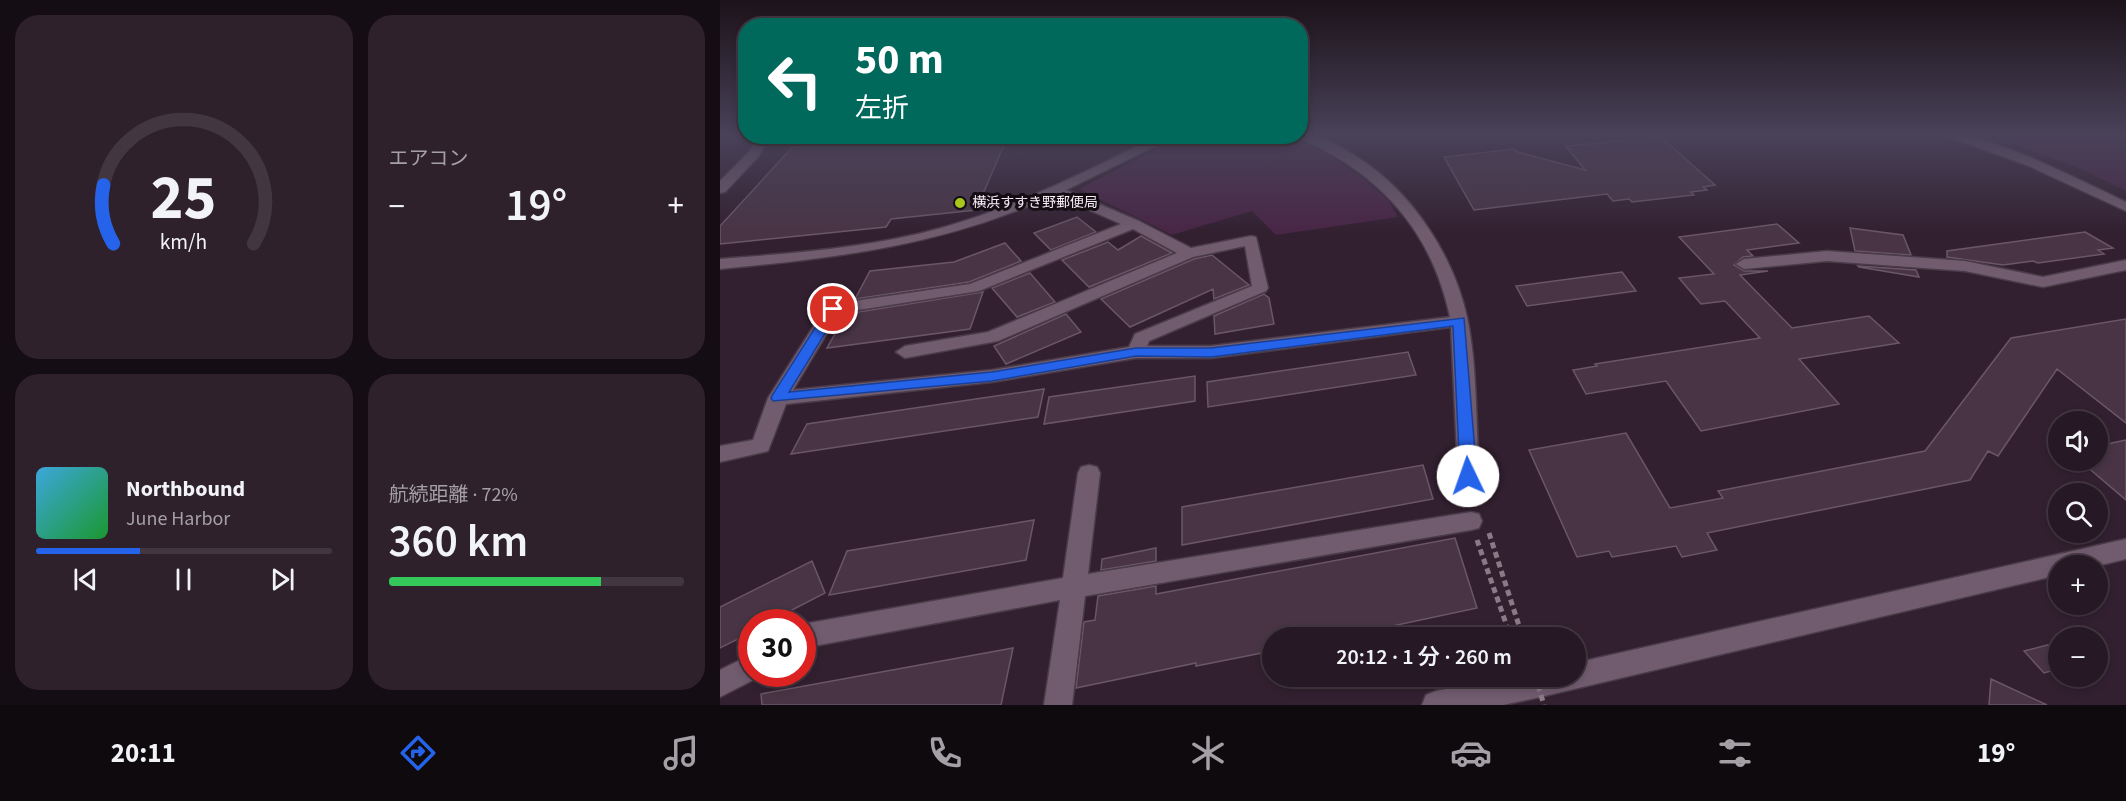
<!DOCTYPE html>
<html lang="ja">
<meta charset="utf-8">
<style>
:root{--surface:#261824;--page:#2e212c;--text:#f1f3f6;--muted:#a4a0a6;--line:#423741;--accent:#2563eb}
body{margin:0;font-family:"Source Sans 3","Noto Sans JP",sans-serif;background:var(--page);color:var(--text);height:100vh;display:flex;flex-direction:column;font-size:22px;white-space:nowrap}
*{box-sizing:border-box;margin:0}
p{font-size:20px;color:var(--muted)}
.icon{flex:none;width:33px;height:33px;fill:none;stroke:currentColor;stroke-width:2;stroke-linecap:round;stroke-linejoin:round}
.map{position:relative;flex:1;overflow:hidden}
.drawer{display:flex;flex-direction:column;gap:15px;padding:15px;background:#150d14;width:720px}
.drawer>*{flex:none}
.guide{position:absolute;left:18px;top:18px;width:570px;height:126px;border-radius:24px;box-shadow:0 3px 9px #0003,0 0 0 2px var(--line);background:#00695c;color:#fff;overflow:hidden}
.tools{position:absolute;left:1328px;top:411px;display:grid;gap:12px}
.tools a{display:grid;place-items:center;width:60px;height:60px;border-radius:50%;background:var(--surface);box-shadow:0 3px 9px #0003,0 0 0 2px var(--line);font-size:30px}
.speed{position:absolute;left:18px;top:609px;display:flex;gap:12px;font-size:30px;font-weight:700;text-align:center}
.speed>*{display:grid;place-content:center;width:78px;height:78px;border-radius:50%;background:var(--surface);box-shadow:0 3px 9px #0003,0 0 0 2px var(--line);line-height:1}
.speed .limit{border:9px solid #d22;background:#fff;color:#111}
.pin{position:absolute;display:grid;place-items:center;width:51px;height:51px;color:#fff;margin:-26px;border:3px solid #fff;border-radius:50%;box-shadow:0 2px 6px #0007}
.me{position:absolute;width:66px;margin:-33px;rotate:357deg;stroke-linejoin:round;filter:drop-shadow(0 0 4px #0008)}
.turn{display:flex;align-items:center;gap:21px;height:126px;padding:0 18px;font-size:27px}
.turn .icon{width:78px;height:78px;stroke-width:2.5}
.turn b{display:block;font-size:42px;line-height:51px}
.big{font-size:45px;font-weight:600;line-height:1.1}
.drawer .tile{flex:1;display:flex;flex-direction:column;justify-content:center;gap:9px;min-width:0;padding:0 21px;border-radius:24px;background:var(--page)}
.drawer .dial{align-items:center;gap:0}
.dial svg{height:156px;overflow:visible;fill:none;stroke:var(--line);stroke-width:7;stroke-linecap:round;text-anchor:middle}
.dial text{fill:var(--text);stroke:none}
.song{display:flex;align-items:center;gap:18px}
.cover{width:72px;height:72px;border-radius:9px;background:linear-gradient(135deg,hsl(200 70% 55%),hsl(130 70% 35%))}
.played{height:6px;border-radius:3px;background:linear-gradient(90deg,var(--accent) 35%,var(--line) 35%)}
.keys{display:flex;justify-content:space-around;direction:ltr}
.heat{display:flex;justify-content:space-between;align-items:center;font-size:33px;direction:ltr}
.charge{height:9px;border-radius:4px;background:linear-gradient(90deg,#34c759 72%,var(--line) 0)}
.drawer .tiles{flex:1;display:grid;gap:15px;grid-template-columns:repeat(2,1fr)}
.trip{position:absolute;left:542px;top:627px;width:324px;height:60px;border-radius:30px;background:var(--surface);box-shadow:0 3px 9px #0003,0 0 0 2px var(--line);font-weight:600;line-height:60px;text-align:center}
.tab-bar{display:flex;height:96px;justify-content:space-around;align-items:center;background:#0f0a0e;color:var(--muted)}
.tab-bar .icon{width:42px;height:42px}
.tab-bar .current{color:var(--accent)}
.tab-bar b{font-size:27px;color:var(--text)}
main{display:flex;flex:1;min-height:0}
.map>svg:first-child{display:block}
.green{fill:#482645}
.building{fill:#483445;stroke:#6a5668;stroke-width:1.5}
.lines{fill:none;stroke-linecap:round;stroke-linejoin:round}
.minor-casing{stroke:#4a3b49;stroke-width:3}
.path{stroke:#8a7a88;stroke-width:5;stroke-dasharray:6 4;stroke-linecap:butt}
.minor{fill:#715c6f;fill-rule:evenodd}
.path-bridge{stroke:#8a7a88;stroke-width:5;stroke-dasharray:6 4;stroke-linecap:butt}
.route{fill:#2563eb;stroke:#184099;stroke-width:1.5}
.poi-dot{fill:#a9c71b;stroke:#150d14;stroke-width:2}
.labels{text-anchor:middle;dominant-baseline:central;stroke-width:6;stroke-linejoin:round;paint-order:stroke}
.far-poi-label{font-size:14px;fill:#f9ecf7;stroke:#150d14;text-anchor:start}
</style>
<main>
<section class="drawer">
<div class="tiles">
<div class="tile dial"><svg viewBox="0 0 100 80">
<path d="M14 69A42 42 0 1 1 86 69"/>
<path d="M14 69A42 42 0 0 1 9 39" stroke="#2563eb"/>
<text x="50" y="56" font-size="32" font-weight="700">25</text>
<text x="50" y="72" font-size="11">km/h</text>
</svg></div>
<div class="tile"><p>エアコン</p>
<div class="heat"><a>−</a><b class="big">19°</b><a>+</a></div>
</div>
<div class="tile">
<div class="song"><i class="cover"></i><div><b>Northbound</b><p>June Harbor</p></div></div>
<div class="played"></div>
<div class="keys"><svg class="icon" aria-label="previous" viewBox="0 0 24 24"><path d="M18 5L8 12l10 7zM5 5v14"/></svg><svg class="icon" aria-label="pause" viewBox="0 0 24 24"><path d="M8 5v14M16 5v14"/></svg><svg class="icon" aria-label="next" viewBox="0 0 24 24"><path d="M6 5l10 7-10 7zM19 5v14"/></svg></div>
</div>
<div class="tile"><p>航続距離 · 72%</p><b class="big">360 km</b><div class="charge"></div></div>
</div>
</section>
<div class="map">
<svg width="1406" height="705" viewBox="0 0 1406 705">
<rect width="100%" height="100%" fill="#322030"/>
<path class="green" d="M 1270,135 L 1406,135 L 1406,191 L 1361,169 Z
M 460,137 L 569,137 L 605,152 L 643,178 L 668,200 L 678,217 L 556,235 L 532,211 L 452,235 L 359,189 Z"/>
<path class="building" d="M 77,136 L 234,136 L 230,143 L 287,138 L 256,210 L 171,219 L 166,227 L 0,244 L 0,226 L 78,141 Z
M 941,137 L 995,185 L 983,187 L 987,190 L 971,192 L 974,195 L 912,202 L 909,199 L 893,201 L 887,194 L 754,210 L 724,157 L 794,149 L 797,152 L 865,170 L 846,146 Z
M 357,217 L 376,232 L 331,250 L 314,233 Z
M 1057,224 L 1079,243 L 1027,250 L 1033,256 L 1023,257 L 1014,265 L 1024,271 L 1048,271 L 1020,275 L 1072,328 L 1149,316 L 1179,343 L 1079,359 L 1119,404 L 981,431 L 946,381 L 866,394 L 853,370 L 877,366 L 875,364 L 1040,338 L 1005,301 L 981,304 L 959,278 L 994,274 L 959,237 Z
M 1130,228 L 1183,235 L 1191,255 L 1135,251 Z
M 1365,232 L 1393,248 L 1378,250 L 1384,254 L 1318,263 L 1313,261 L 1283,265 L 1227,257 L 1227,251 Z
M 421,236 L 452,253 L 369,287 L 342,260 L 388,242 L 398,250 Z
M 285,243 L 301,261 L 249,282 L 135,299 L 150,271 L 234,262 Z
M 492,255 L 529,285 L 494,299 L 493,289 L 410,327 L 381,299 L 474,259 Z
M 1138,266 L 1196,270 L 1199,277 L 1139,267 Z
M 902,272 L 916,291 L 807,306 L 796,286 Z
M 310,273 L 335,302 L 297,317 L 272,288 Z
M 263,292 L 250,329 L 107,348 L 126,314 Z
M 544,294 L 549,298 L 554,324 L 495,334 L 494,316 Z
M 346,314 L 361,332 L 286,364 L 274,346 Z
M 1406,319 L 1406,423 L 1337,369 L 1278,456 L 1268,451 L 1250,480 L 987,533 L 997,550 L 962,557 L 956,546 L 892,557 L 889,551 L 857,557 L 809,450 L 906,433 L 950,508 L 1003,498 L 998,491 L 1205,451 L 1291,338 Z
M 688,352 L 696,375 L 488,407 L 487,382 Z
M 475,376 L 475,401 L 324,424 L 329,397 Z
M 324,389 L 318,417 L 71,454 L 87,424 Z
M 1406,440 L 1406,500 L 1359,460 L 1377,460 L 1377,446 Z
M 703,465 L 713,499 L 462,545 L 462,507 Z
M 314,520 L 306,560 L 109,595 L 127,551 Z
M 735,538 L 757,608 L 616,638 L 552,638 L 552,651 L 476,666 L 476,663 L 356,688 L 364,622 L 375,620 L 378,596 L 436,586 L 436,594 Z
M 436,548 L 436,561 L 381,570 L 382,559 Z
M 92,561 L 105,593 L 49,622 L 32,622 L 32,632 L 0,648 L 0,607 Z
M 1331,644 L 1338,651 L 1338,669 L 1324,673 L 1304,651 Z
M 293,648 L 281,705 L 42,705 L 41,694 Z
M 1271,679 L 1327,705 L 1269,705 Z"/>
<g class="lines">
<g class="minor-casing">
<path id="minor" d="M 580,135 C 604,135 627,150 646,163 C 696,198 734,258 747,317 C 758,368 755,424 760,476 L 757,482 L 749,484 L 741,482 L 738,476 L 731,327 L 491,358 L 416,358 L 272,382 L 66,404 L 48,451 L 0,462 L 0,446 L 33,440 L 48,398 L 107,305 L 250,284 L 401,224 L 335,195 C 220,246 123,257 0,269 L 0,259 C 74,253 149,248 221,228 C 297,207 368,170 439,136 L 456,136 L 346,190 L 419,221 L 471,248 L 531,236 L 536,237 L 548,288 L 546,291 L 429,341 L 427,346 L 491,346 L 730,317 C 711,229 659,173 579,138 ZM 413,229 L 457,253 L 268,332 L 185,346 L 176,352 L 185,358 L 278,341 L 473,257 L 525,246 L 532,286 L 415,334 L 409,347 L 272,370 L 73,390 L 119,313 L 259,291 Z
M 1224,135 C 1269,132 1363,182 1406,202 L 1406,211 L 1309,166 Z
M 39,136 L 51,136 L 38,157 L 5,192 L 0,193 L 0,181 L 29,152 Z
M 1107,251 L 1245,261 L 1323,277 L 1406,260 L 1406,270 L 1323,287 L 1245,271 L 1107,261 L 1024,269 L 1016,264 L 1024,259 Z
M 369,465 L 377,467 L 380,473 L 368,574 L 751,512 L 759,514 L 762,521 L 759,528 L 751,530 L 365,596 L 352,705 L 324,705 L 340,600 L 94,646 L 82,651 L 82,626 L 89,623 L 343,578 L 358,473 L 361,467 Z
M 1406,539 L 1406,559 L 1377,566 L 1338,566 L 1338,575 L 816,698 L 783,705 L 702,705 L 706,695 L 716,691 L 791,676 L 855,676 L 855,663 Z
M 32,654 L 32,674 L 43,674 L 41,676 L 0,697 L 0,670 Z"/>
</g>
<path class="path" d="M 769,533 L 803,638
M 757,540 L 791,638"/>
<use href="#minor" class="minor"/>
<path class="path-bridge" d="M 815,676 L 824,705"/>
</g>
<linearGradient id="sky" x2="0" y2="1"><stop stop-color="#1c121a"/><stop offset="0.58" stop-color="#494259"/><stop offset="1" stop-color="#494259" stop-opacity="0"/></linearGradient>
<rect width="1406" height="233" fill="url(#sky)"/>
<path class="route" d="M 113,305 L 120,309 L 69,392 L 272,372 L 416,348 L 491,348 L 744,318 L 757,476 L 748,482 L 740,476 L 733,326 L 491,357 L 416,356 L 272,381 L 53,401 L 51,398 L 53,394 L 107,309 Z"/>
<circle class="poi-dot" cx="240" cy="203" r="6"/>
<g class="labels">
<g class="far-poi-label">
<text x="252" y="203">横浜すすき野郵便局</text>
</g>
</g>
</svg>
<div class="tools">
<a><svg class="icon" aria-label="sound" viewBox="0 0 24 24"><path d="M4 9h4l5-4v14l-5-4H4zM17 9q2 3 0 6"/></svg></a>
<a><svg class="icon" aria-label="search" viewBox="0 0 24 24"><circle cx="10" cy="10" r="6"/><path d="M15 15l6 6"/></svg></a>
<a>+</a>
<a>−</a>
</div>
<div class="speed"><div class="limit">30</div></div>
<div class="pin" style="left:113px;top:309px;background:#d93025"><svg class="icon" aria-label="arrive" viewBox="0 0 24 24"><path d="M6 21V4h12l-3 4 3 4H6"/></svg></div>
<svg class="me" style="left:748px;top:476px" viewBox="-20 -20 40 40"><circle r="19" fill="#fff"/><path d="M0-13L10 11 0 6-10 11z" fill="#2563eb"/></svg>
<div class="trip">20:12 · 1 分 · 260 m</div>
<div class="guide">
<div class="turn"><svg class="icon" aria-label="left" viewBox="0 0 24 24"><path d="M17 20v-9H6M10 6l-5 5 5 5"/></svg><div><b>50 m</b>左折</div></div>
</div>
</div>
</main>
<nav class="tab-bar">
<b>20:11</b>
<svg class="icon current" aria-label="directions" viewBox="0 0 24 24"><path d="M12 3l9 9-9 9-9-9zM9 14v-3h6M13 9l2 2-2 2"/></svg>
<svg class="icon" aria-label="music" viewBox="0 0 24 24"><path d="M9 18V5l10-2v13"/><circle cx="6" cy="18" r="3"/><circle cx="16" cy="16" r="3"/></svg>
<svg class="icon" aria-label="phone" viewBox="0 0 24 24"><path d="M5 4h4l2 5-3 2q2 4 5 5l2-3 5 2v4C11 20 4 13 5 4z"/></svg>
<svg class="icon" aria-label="climate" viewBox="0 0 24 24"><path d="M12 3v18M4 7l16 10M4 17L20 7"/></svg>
<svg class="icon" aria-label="car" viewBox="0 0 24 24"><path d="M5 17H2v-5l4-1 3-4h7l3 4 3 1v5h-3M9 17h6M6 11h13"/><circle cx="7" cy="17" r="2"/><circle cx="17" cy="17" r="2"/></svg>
<svg class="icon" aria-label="filters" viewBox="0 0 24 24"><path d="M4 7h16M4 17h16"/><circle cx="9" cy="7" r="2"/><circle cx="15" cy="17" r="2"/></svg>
<b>19°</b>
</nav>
